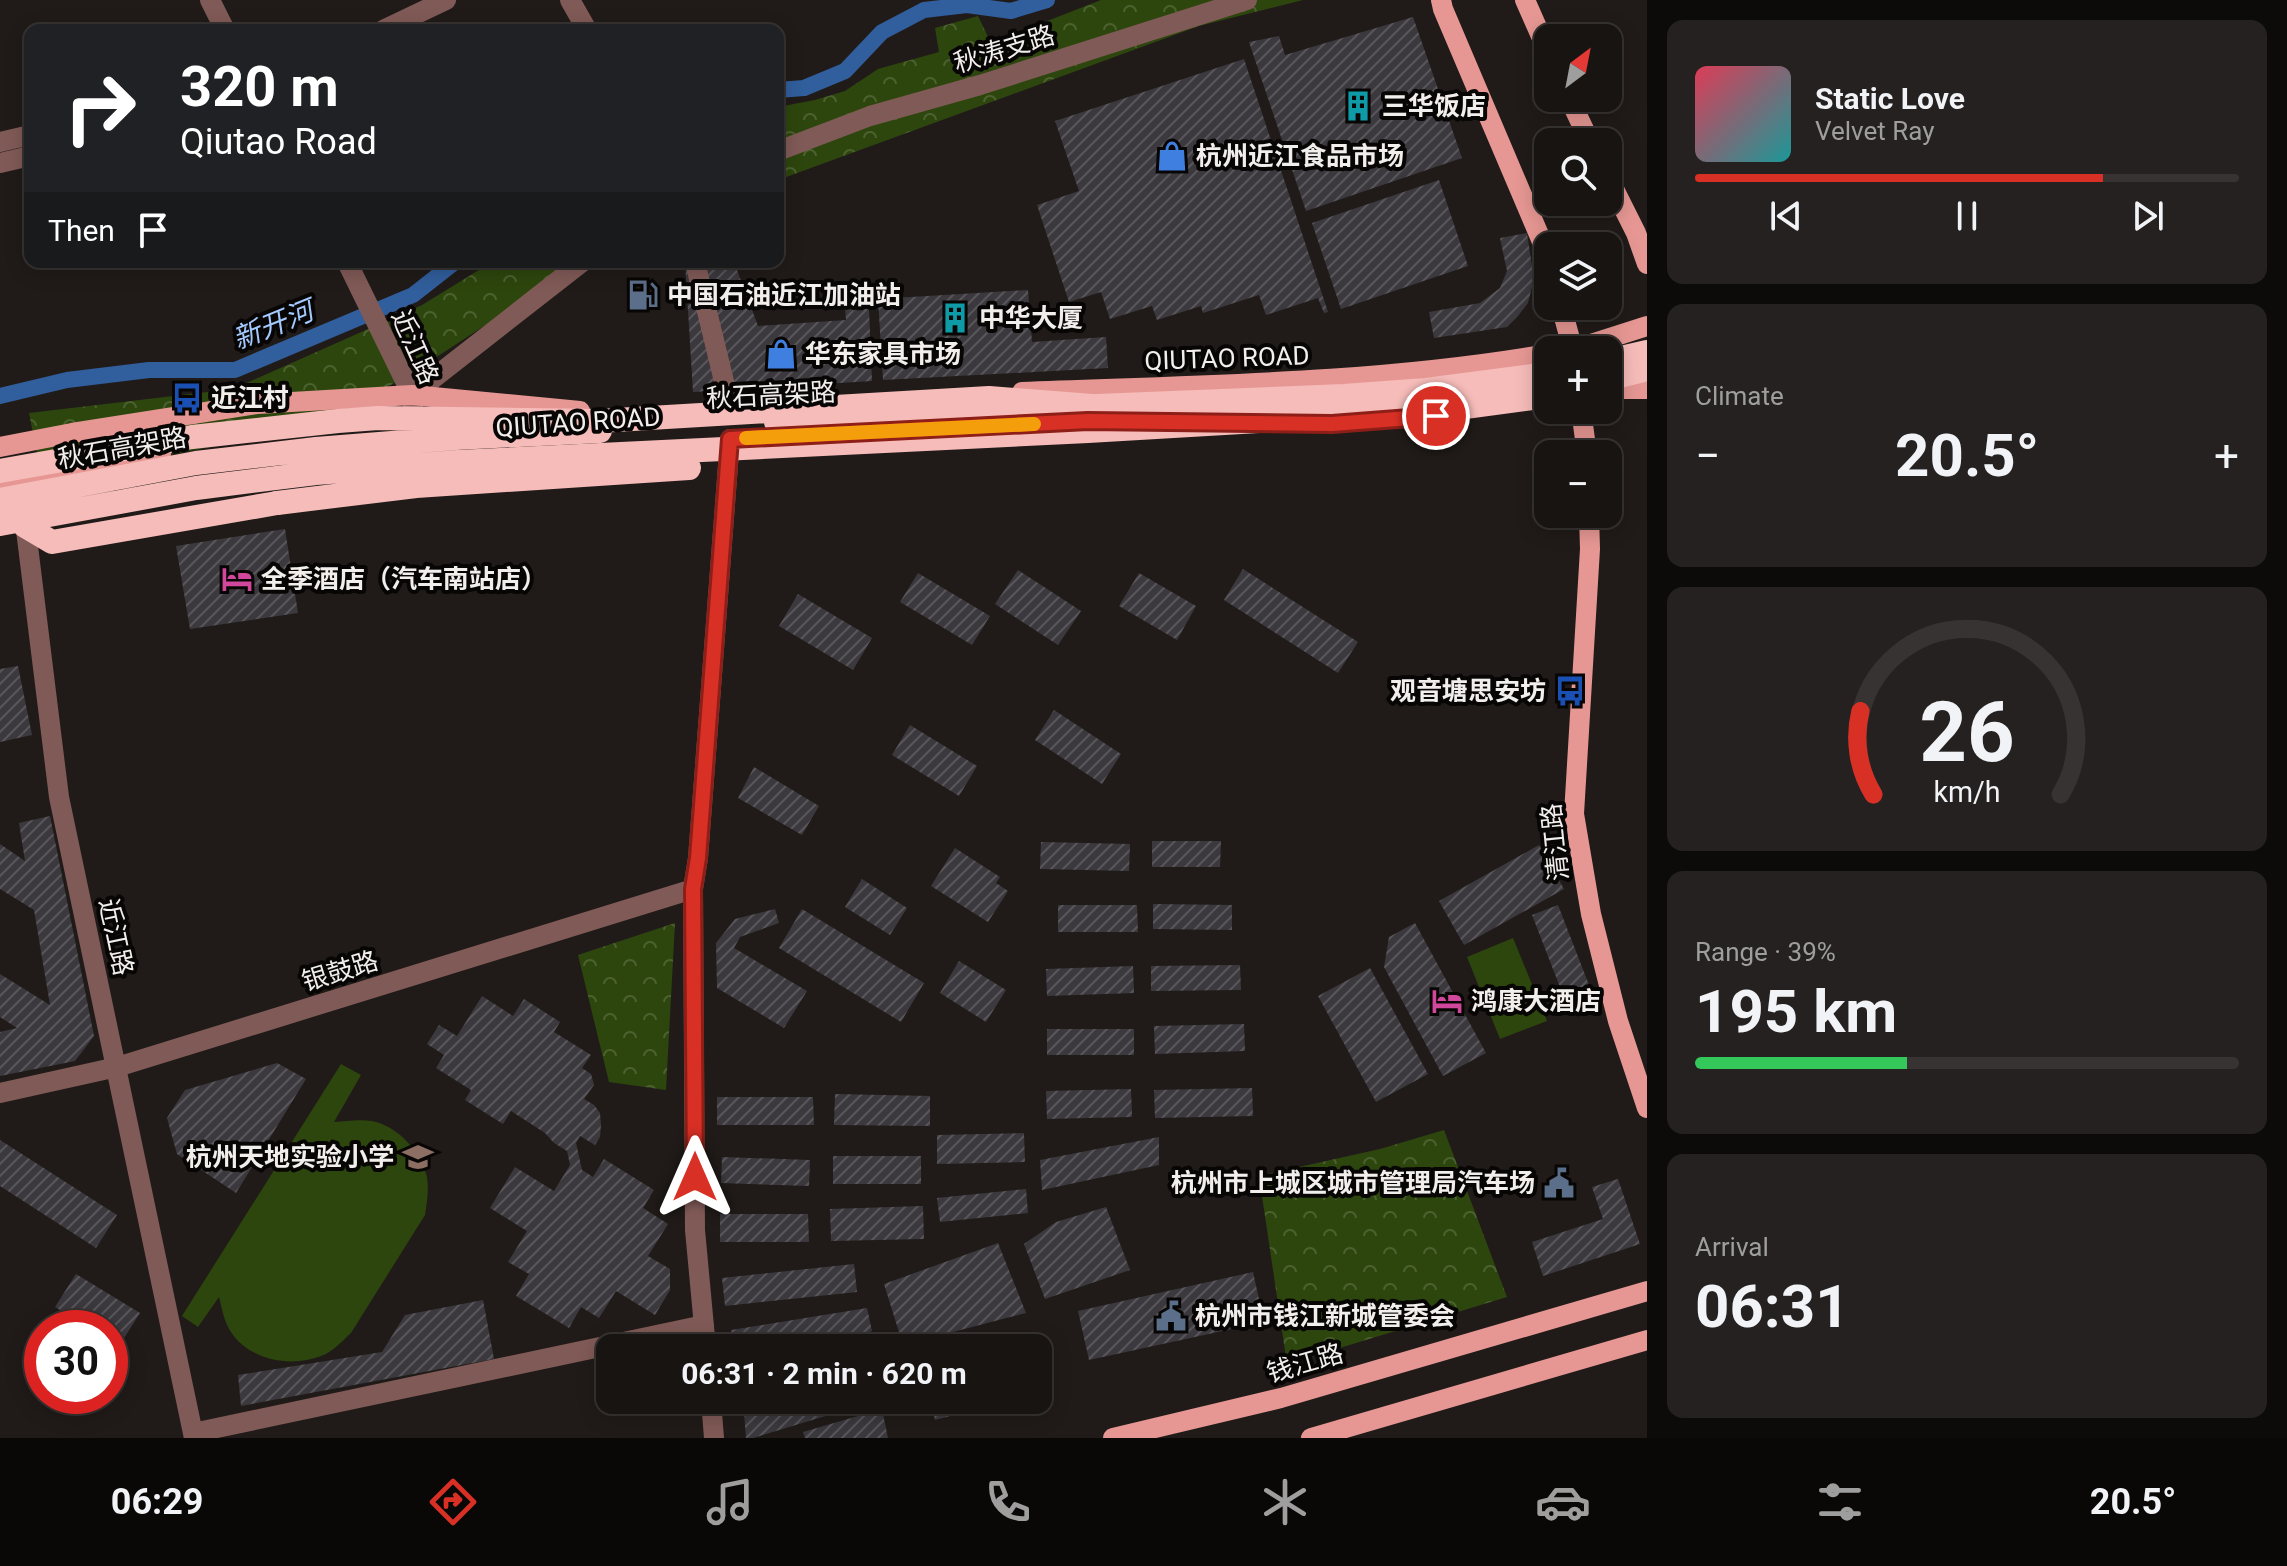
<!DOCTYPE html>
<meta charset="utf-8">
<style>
:root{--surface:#181412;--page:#252120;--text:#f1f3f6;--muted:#9f9e9f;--line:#363332;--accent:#d93025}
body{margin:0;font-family:Roboto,"Noto Sans SC",sans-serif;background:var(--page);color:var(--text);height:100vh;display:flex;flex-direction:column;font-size:30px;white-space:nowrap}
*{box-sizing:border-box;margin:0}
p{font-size:26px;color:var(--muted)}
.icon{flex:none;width:44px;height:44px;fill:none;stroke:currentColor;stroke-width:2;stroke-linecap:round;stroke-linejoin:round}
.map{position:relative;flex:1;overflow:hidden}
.drawer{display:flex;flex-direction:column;gap:20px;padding:20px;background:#0d0b0a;width:640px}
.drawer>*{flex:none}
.guide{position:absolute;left:24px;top:24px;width:760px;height:244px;border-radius:16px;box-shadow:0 4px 20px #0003,0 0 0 2px var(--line);background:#202124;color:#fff;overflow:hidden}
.needle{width:52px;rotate:32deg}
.buttons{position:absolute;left:1534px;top:24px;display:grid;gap:16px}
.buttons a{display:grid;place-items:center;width:88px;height:88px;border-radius:16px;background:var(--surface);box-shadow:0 4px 20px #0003,0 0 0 2px var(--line);font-size:40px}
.speed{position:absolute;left:24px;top:1310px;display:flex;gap:16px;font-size:40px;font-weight:700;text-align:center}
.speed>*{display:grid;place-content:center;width:104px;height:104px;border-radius:50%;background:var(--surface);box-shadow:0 4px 20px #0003,0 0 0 2px var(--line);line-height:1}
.speed .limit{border:12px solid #d22;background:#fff;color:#111}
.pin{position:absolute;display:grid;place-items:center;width:68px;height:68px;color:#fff;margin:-34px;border:4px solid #fff;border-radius:50%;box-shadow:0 2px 8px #0007}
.me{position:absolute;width:88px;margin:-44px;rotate:0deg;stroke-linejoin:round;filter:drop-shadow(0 0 6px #0008)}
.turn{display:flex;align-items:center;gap:28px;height:168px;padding:0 24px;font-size:36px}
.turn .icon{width:104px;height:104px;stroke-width:2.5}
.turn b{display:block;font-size:56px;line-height:68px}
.then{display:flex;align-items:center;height:76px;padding:0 24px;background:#0003;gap:16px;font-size:30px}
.big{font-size:60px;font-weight:700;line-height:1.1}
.drawer .card{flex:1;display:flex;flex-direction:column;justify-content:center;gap:12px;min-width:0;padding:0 28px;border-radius:16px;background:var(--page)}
.drawer .dial{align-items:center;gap:0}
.dial svg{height:208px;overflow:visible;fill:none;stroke:var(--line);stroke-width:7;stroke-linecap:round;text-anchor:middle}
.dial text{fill:var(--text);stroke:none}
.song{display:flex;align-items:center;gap:24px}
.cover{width:96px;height:96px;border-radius:12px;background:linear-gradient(135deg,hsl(350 70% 55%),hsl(180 70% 35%))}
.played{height:8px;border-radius:4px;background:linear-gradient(90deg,var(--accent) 75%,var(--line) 75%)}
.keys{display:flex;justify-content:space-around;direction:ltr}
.heat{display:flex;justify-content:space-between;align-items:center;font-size:44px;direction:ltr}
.charge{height:12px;border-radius:6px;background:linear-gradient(90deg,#34c759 39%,var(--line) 0)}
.trip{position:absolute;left:596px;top:1334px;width:456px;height:80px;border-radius:16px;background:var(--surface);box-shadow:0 4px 20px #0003,0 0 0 2px var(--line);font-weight:700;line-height:80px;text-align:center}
.tabs{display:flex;height:128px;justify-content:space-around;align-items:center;background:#0a0807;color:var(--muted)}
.tabs .icon{width:56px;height:56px}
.tabs .active{color:var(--accent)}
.tabs b{font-size:36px;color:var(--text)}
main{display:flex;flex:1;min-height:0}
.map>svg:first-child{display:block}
.grass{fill:#2d460d}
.park{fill:url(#park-crowns)}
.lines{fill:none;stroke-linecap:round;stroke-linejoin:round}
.canal{stroke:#315e9c;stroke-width:16}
.building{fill:url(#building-hatch)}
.minor{stroke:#805a57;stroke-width:20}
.major{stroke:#e69793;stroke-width:20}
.highway{stroke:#f6bcb9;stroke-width:24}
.highway-bridge{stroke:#f6bcb9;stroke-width:24}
.route-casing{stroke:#8d1f18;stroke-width:20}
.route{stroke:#d93025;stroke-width:14}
.slow{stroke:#f59e0b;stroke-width:14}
.labels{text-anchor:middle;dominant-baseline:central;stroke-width:8;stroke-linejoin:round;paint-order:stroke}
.street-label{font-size:26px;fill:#f2eeec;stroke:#080605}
.poi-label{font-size:26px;font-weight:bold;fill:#f2eeec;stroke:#080605;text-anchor:start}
.water-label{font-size:28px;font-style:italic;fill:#a3c9fe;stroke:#080605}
</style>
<main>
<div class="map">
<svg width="1647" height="1438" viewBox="0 0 1647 1438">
<defs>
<pattern id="park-crowns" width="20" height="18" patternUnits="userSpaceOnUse" patternTransform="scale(2)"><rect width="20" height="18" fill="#2d460d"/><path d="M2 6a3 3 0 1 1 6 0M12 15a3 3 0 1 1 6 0" fill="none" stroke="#4c6130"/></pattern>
<pattern id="building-hatch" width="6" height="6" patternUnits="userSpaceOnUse" patternTransform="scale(2)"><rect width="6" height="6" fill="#3b393e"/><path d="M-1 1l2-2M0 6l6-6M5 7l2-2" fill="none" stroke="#58565a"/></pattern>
</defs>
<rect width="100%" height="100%" fill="#201b18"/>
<path class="grass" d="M 1513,938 L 1547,1021 L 1500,1039 L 1467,957 Z
M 341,1064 L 361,1075 L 334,1122 C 345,1121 360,1119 372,1121 C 398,1126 421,1152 427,1177 C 429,1190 427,1202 425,1215 L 351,1333 C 342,1341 333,1352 321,1356 C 291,1368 249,1360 231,1332 C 224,1322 222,1308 219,1297 L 198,1327 L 182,1316 Z"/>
<path class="park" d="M 1101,0 L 1303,0 L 1199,26 L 778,180 L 778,107 L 815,100 L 845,91 L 878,69 L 939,52 L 935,28 L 978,16 L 991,43 Z
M 492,262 L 582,262 L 412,373 L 316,427 L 42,479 L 29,413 L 233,389 L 422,305 Z
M 675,923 L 666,1090 L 609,1082 L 578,955 Z
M 1444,1130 L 1507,1297 L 1287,1364 L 1259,1176 L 1380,1149 Z"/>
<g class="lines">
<path class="canal" d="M 778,90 L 804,88 L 845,71 L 882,32 L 924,10 L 967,5 L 1011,11 L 1047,0
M 0,396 L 67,380 L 149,370 L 235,370 L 413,295 L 455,262"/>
</g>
<path class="building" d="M 1413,17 L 1462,158 L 1306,211 L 1249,42 L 1279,36 L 1285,55 Z
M 1244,59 L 1328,312 L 1324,313 L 1318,298 L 1266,315 L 1259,295 L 1203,313 L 1201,306 L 1157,320 L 1152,306 L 1110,319 L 1101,292 L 1069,302 L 1037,205 L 1079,191 L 1055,121 Z
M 1439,180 L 1468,266 L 1341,309 L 1312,223 Z
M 1527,233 L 1534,279 L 1528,303 L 1518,316 L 1507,327 L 1434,338 L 1429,312 L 1480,303 L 1500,288 L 1507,271 L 1500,238 Z
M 685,262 L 734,262 L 758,326 L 846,320 L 845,308 L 869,309 L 872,381 L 693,392 Z
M 1028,290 L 1032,342 L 1106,337 L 1108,368 L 883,380 L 878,299 Z
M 285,529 L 298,613 L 190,629 L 176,546 Z
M 1243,569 L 1358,642 L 1338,673 L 1224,600 Z
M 1018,570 L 1081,611 L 1058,645 L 995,604 Z
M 918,573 L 990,616 L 972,645 L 900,602 Z
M 1139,573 L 1196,606 L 1177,640 L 1119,606 Z
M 798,594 L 872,638 L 853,670 L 779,626 Z
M 18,666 L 32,735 L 0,742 L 0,669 Z
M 1054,710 L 1121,754 L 1102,784 L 1035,740 Z
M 910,725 L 977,766 L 959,796 L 892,755 Z
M 754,767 L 819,806 L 802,835 L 738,798 Z
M 50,816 L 94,1036 L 75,1061 L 0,1076 L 0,1032 L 17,1028 L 0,1017 L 0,974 L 50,1005 L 34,910 L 0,889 L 0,844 L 25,861 L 19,823 Z
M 1152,841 L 1221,841 L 1220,867 L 1152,867 Z
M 1041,842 L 1130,844 L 1129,871 L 1040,869 Z
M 1539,845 L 1564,889 L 1464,945 L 1439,901 Z
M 955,848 L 1000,877 L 996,883 L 1008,891 L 988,922 L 931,886 Z
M 862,879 L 907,908 L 890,935 L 845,907 Z
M 1153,904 L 1232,905 L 1232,930 L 1153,929 Z
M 1058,905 L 1137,905 L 1138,932 L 1058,932 Z
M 1558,905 L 1589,985 L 1563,995 L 1532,915 Z
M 775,909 L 779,923 L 740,937 L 734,948 L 807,991 L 784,1028 L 717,988 L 716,943 L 735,919 Z
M 802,909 L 924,983 L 901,1022 L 779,948 Z
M 1415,923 L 1486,1053 L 1443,1076 L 1384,967 L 1389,937 Z
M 959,961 L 1006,990 L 986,1022 L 940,993 Z
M 1240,965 L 1241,990 L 1151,991 L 1151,966 Z
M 1133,966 L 1134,993 L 1047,996 L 1046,969 Z
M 1370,968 L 1428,1074 L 1376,1102 L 1318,996 Z
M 482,996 L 513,1016 L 524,999 L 560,1022 L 554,1032 L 591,1055 L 582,1068 L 591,1074 L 594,1085 L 584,1099 L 594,1105 L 600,1113 L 601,1125 L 600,1137 L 595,1145 L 580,1136 L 576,1143 L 582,1170 L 593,1177 L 604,1159 L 654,1190 L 643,1208 L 668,1224 L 648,1256 L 670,1269 L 670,1290 L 655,1315 L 616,1291 L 599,1318 L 581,1307 L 569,1328 L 516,1296 L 529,1274 L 508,1262 L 527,1231 L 490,1208 L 515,1167 L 554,1191 L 570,1165 L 567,1151 L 554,1143 L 545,1133 L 511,1111 L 503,1124 L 465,1100 L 471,1090 L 436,1068 L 444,1055 L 427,1044 L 439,1025 L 457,1036 Z
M 1244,1024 L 1245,1051 L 1155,1054 L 1154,1026 Z
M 1047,1029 L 1134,1029 L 1134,1055 L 1047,1055 Z
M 277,1063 L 306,1079 L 236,1193 L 177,1154 L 167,1118 L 185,1090 Z
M 1252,1088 L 1253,1116 L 1155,1118 L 1154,1090 Z
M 1131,1089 L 1132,1117 L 1047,1119 L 1046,1091 Z
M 835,1094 L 930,1096 L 930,1126 L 834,1125 Z
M 717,1097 L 813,1097 L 814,1125 L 717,1125 Z
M 1024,1133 L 1025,1162 L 937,1164 L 937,1135 Z
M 1159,1137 L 1159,1165 L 1042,1190 L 1040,1160 Z
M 0,1140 L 117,1215 L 96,1248 L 0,1186 Z
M 833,1156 L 921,1156 L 921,1184 L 833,1184 Z
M 722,1157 L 810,1160 L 809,1186 L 721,1183 Z
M 1618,1179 L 1640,1244 L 1543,1276 L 1532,1242 L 1603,1219 L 1592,1187 Z
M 1026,1189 L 1028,1213 L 940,1222 L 937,1198 Z
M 923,1206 L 924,1239 L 831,1241 L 830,1209 Z
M 1106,1207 L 1130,1270 L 1045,1299 L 1024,1244 L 1056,1222 Z
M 720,1214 L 808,1214 L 809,1242 L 720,1242 Z
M 998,1243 L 1026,1313 L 903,1345 L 884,1284 Z
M 854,1264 L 857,1292 L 725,1306 L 722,1278 Z
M 1253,1272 L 1264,1322 L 1089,1360 L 1078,1311 Z
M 76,1274 L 140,1313 L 119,1346 L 110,1340 L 110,1328 L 90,1328 L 55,1307 Z
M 483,1300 L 494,1359 L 241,1406 L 238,1375 L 382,1352 L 405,1315 Z
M 867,1308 L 872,1331 L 818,1348 L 733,1348 L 731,1330 Z
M 1042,1349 L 1052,1389 L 1038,1393 L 1038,1350 Z
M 743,1400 L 875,1400 L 875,1401 L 753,1438 L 746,1438 Z
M 930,1400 L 1006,1400 L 1007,1401 L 935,1420 Z
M 882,1409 L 888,1438 L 805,1438 L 803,1432 Z"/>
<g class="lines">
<path class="minor" d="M 210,0 L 225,30
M 570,0 L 587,30
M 383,30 L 446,0
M 0,142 L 30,135
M 778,151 L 870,116 L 980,85 L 1247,0
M 0,163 L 30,156
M 347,262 L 412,395 L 413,407
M 695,262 L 730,406
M 412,395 L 582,262
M 24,514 L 59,797 L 194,1438
M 0,1093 L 117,1067 L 693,889
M 706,1348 L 695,1230 L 693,889 L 698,858 L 730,439
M 711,1400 L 714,1438
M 193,1433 L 704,1325"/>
<path class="major" d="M 1441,0 L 1443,9 L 1548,256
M 1525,0 L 1548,52
M 1569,98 L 1590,142
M 1608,177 L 1636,233 L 1647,264
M 1561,306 L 1573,350
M 1572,350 L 1647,326
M 1608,389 L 1647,389
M 1022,392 C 1198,385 1374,384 1548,354
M 1581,410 L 1587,454
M 0,447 L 72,433 L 257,404 L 412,395 L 580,411
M 0,485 L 161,454
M 1589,514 L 1590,549 L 1574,814 L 1591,914 L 1618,1021 L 1647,1108
M 1113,1438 L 1281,1398 L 1647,1291
M 1311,1438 L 1647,1340"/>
<path class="highway" d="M 1608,361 L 1647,352
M 1608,379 L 1647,369
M 1072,407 L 1344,396 L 1426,390 L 1548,374
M 776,422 L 1031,410
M 455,438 L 600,431
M 25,526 L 52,542 L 277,503"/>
<path class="highway-bridge" d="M 0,471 L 192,437 L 338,421 L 378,418 L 599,421 L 989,398 L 1092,406
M 0,500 L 196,463 L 316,449 L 455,438
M 277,503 L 416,486 L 689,468
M 0,524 L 196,488 L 316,473 L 458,462 L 1088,431 L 1346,416 L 1450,409 L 1548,396"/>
</g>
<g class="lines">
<g class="route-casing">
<path id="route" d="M 695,1177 L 693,889 L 698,858 L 730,439 L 1088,421 L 1332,424 L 1436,416"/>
</g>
<use href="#route" class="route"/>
<path class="slow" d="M 746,438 L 1034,424"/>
</g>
<defs>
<g id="building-bare" transform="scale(2.4)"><path d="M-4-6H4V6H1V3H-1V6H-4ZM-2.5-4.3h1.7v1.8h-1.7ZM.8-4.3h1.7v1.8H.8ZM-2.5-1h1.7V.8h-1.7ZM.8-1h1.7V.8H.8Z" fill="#0f9aa8" stroke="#080605" stroke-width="2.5" paint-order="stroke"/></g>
<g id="shop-bare" transform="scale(2.4)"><path d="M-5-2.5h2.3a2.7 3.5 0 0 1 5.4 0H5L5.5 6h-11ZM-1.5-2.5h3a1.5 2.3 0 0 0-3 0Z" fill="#3f7fe0" stroke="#080605" stroke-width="2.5" paint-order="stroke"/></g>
<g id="fuel-bare" transform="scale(2.4)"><path d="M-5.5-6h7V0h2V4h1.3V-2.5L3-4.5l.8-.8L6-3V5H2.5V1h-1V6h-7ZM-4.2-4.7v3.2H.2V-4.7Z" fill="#5c6f8a" stroke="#080605" stroke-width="2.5" paint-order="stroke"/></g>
<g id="bus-bare" transform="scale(2.4)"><path d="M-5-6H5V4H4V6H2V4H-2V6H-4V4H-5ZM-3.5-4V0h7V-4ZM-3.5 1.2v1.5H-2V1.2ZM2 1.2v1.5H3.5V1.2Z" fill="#1a4fb4" stroke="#080605" stroke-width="2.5" paint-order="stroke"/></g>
<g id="hotel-bare" transform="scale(2.4)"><path d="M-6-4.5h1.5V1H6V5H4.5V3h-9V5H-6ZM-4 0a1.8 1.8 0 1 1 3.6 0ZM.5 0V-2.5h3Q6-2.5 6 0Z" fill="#d1479c" stroke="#080605" stroke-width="2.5" paint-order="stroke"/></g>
<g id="school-bare" transform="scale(2.4)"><path d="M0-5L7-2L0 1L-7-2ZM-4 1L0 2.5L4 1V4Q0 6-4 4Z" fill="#8d6e63" stroke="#080605" stroke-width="2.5" paint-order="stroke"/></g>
<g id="civic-bare" transform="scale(2.4)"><path d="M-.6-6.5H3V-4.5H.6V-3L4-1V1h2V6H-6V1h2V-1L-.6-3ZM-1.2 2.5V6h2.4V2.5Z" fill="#5c6f8a" stroke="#080605" stroke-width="2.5" paint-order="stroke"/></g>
</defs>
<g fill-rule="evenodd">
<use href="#building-bare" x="1358" y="106"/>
<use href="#shop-bare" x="1172" y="156"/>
<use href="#fuel-bare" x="643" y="295"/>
<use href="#building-bare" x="955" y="318"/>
<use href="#shop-bare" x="781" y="354"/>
<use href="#bus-bare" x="187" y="398"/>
<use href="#hotel-bare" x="237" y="579"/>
<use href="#bus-bare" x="1570" y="691"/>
<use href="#hotel-bare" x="1447" y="1001"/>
<use href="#school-bare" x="418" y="1157"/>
<use href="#civic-bare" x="1559" y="1183"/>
<use href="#civic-bare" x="1171" y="1316"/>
</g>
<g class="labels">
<g class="street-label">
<text transform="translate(1004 49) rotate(-17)">秋涛支路</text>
<text transform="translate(415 347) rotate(66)">近江路</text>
<text transform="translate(1227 358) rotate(-2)">QIUTAO ROAD</text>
<text transform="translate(771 395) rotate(-3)">秋石高架路</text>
<text transform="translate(578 422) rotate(-4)">QIUTAO ROAD</text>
<text transform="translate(122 448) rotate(-10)">秋石高架路</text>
<text transform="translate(1555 842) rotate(-96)">清江路</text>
<text transform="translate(116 937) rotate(78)">近江路</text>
<text transform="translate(340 971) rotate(-17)">银鼓路</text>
<text transform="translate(1305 1363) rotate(-16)">钱江路</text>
</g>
<g class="poi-label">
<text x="1382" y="106">三华饭店</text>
<text x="1196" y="156">杭州近江食品市场</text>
<text x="667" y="295">中国石油近江加油站</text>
<text x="979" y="318">中华大厦</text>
<text x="805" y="354">华东家具市场</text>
<text x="211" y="398">近江村</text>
<text x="261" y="579">全季酒店（汽车南站店）</text>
<text x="1546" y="691" text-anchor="end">观音塘思安坊</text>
<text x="1471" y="1001">鸿康大酒店</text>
<text x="394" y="1157" text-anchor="end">杭州天地实验小学</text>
<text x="1535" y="1183" text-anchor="end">杭州市上城区城市管理局汽车场</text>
<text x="1195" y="1316">杭州市钱江新城管委会</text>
</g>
<g class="water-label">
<text transform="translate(273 325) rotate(-22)">新开河</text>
</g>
</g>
</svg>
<div class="buttons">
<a><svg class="needle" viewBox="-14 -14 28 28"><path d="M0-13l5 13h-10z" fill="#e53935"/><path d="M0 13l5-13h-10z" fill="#9f9e9f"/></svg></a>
<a><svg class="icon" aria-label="search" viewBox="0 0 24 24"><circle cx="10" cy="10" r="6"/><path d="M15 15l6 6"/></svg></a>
<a><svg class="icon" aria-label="layers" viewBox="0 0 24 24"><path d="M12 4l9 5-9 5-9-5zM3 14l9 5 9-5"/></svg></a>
<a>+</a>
<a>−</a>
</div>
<div class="speed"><div class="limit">30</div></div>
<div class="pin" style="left:1436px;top:416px;background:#d93025"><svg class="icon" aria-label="arrive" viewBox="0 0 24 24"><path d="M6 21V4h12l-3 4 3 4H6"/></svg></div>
<svg class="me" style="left:695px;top:1177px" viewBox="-20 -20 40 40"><path d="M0-17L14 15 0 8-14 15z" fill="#d93025" stroke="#fff" stroke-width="4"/></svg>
<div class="trip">06:31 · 2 min · 620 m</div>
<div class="guide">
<div class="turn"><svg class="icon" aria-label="right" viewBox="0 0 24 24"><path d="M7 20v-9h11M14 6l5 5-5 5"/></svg><div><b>320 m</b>Qiutao Road</div></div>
<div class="then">Then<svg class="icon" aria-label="arrive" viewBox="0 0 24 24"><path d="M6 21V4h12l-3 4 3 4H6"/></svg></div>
</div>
</div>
<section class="drawer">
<div class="card">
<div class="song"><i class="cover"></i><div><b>Static Love</b><p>Velvet Ray</p></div></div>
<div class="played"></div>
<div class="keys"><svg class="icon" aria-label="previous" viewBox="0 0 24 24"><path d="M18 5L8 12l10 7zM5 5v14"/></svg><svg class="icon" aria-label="pause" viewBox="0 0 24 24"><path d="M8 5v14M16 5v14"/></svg><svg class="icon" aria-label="next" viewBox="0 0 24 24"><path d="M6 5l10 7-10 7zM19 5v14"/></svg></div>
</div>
<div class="card"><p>Climate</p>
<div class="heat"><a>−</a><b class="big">20.5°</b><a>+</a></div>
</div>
<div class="card dial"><svg viewBox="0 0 100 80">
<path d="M14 69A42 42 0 1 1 86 69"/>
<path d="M14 69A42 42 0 0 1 9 37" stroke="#d93025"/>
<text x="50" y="56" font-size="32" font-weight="700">26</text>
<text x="50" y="72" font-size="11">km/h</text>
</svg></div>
<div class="card"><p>Range · 39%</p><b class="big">195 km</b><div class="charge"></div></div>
<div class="card"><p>Arrival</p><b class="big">06:31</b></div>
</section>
</main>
<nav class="tabs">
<b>06:29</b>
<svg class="icon active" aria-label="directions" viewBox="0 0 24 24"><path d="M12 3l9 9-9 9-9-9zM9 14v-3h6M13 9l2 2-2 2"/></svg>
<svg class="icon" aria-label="music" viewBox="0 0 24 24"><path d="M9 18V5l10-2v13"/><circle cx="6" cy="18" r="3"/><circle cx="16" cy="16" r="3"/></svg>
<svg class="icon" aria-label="phone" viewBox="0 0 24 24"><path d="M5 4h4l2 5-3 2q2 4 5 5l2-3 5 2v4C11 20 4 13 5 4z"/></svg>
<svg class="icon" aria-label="climate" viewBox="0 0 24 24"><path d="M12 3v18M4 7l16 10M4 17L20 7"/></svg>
<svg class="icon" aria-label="car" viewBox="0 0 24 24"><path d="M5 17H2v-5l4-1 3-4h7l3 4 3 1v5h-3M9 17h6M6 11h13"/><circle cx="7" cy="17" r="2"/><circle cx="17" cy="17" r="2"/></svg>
<svg class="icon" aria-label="filters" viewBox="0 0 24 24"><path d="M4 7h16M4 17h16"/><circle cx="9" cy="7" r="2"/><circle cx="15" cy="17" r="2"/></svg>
<b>20.5°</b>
</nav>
